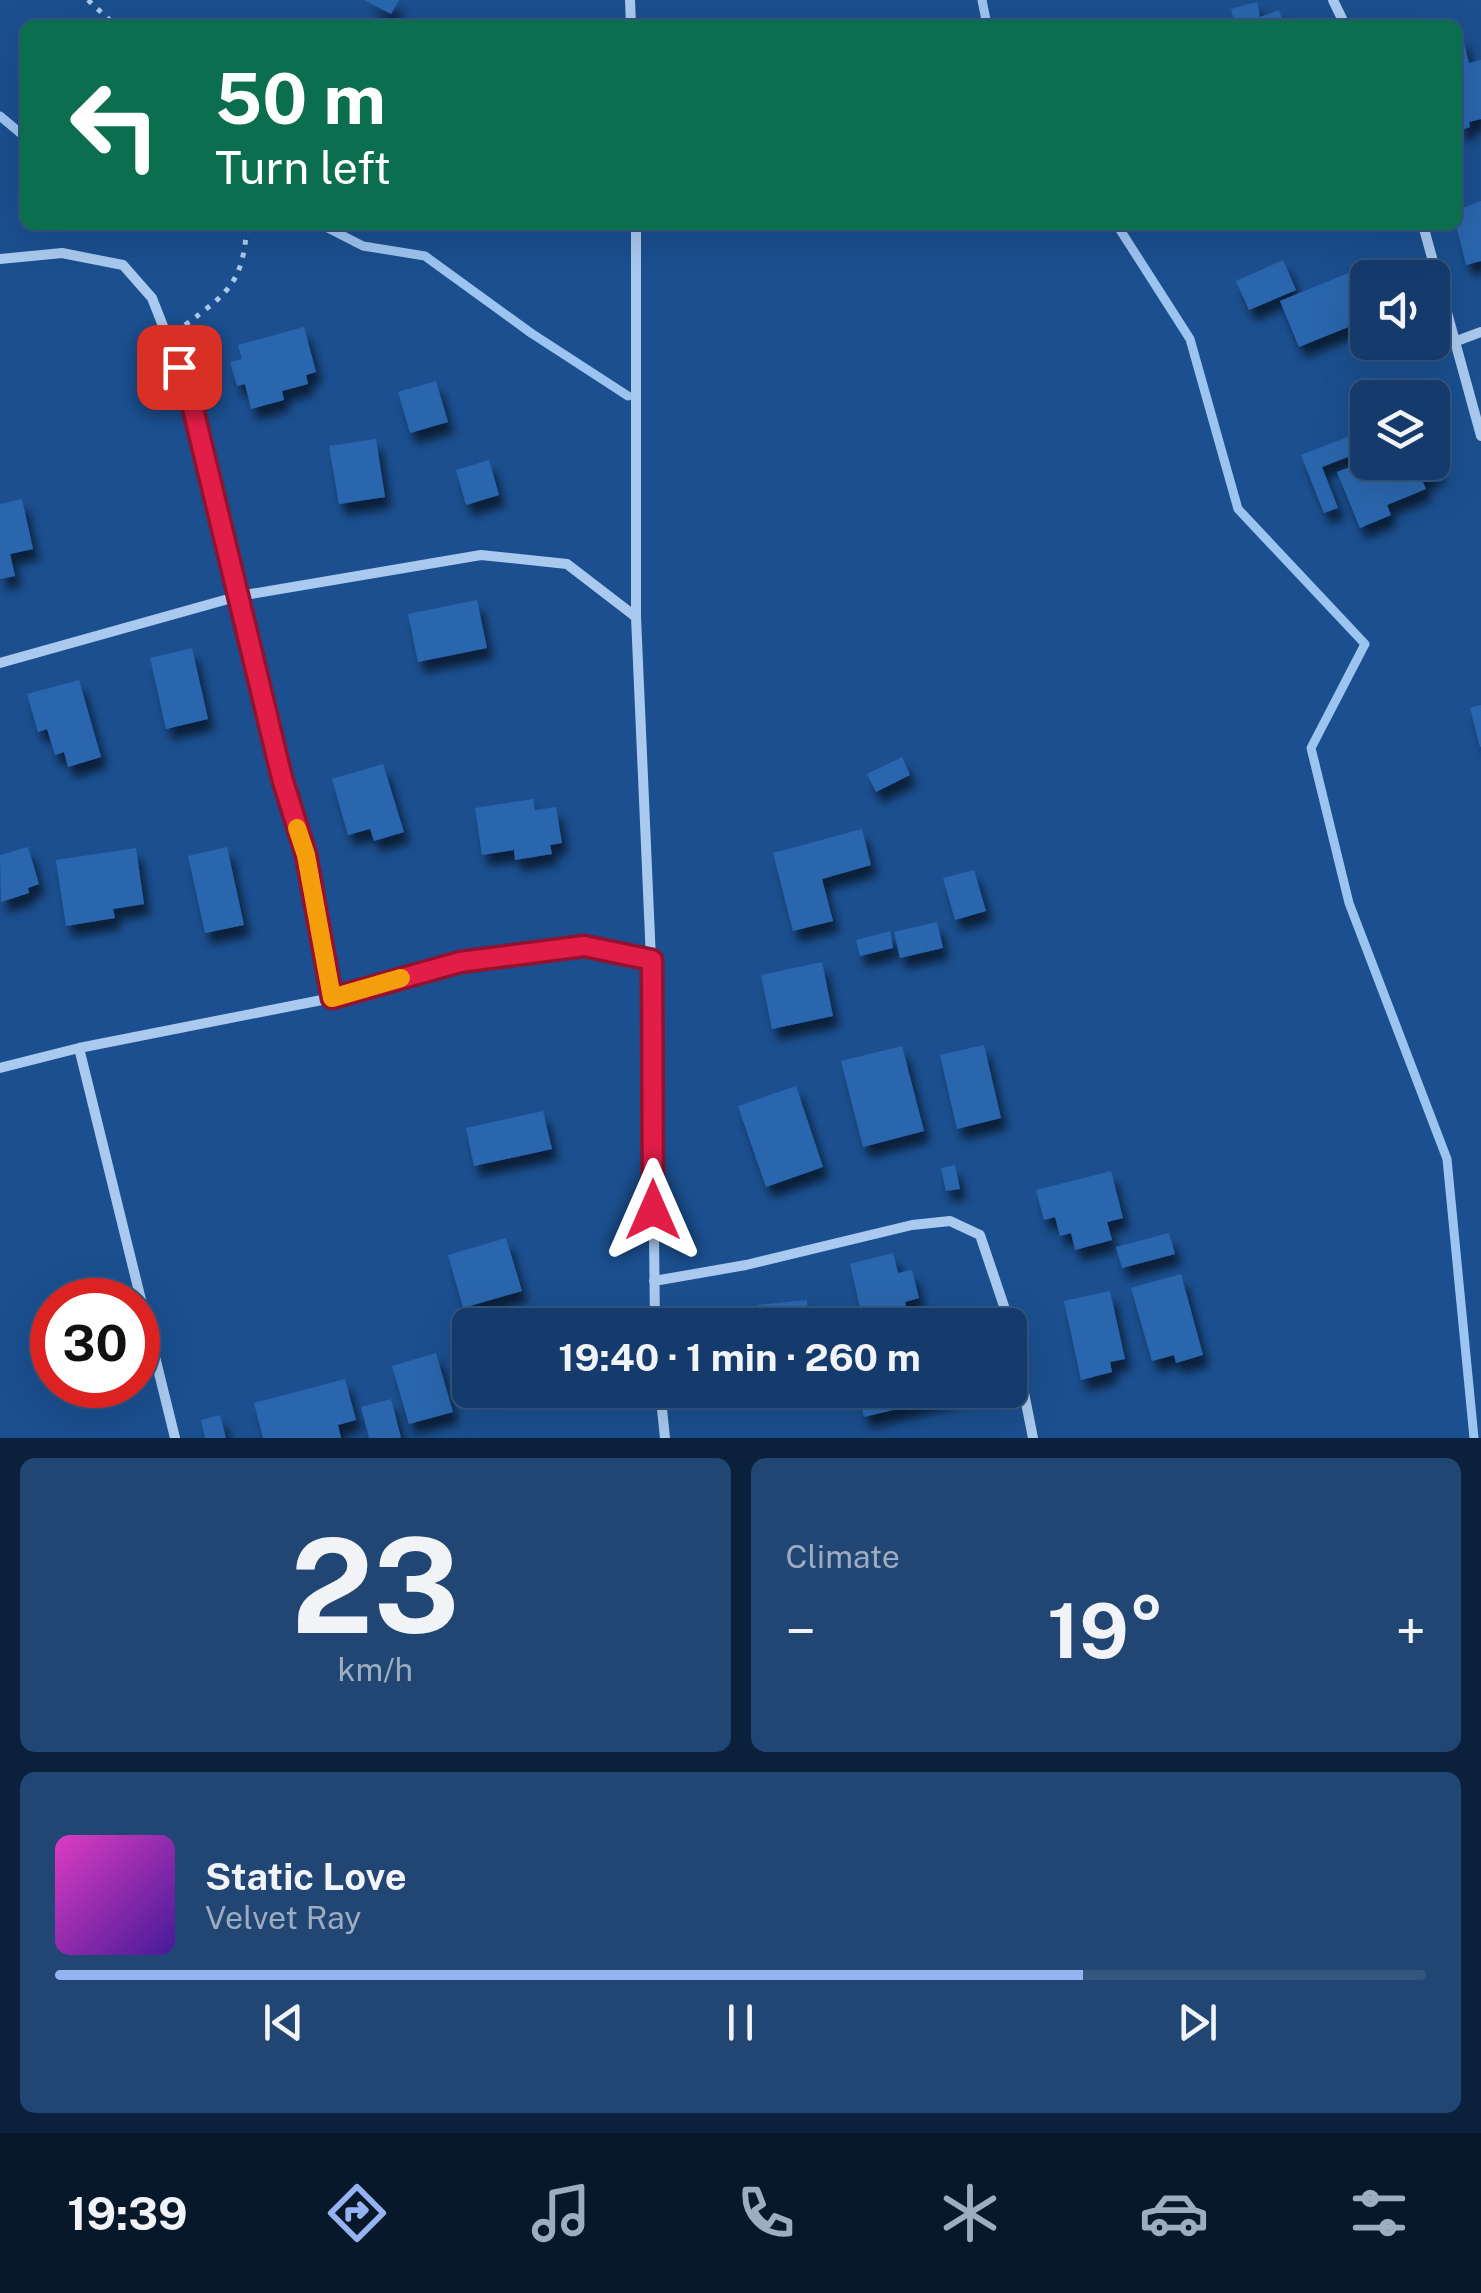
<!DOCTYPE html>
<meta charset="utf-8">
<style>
:root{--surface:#143b6b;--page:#214673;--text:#f1f3f6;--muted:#9dadc1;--line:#33557e;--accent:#95b2f1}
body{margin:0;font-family:"Public Sans",sans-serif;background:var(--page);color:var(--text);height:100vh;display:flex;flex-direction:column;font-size:38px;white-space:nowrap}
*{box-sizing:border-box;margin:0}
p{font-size:32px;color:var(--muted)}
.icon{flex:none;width:55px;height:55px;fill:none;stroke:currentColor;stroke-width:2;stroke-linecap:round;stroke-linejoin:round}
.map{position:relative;height:1438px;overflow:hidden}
.drawer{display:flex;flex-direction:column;gap:20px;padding:20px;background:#0b203b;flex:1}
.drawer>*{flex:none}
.top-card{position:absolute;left:20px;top:20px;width:1442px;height:210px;border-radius:15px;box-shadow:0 10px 40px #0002,0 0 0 2px var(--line);background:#0b6e4f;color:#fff;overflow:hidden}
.tools{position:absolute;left:1350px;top:260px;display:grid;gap:20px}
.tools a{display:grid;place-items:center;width:100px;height:100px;border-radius:15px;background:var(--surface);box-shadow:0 10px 40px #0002,0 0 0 2px var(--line);font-size:50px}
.speed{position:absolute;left:30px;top:1278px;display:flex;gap:20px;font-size:50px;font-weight:700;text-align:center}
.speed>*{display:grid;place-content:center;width:130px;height:130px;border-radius:50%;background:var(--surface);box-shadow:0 10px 40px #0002,0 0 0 2px var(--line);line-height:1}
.speed .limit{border:15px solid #d22;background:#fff;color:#111}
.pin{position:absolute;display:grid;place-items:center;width:85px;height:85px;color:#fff;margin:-42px;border-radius:20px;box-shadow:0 5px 15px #0006}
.me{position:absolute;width:110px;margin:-55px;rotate:0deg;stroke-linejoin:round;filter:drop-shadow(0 0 8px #0008)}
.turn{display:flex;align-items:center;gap:35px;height:210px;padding:0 30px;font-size:45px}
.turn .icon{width:130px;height:130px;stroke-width:2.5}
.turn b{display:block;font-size:70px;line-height:85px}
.big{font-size:75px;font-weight:700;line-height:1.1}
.drawer .widget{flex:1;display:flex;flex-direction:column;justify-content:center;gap:15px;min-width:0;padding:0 35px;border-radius:15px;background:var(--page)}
.drawer .dial{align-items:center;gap:0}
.dial b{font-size:130px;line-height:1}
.song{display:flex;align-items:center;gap:30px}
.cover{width:120px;height:120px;border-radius:15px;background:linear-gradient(135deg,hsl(310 70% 55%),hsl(260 70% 35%))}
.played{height:10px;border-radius:5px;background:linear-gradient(90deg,var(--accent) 75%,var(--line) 75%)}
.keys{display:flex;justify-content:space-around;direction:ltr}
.heat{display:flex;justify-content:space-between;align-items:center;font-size:55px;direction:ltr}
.drawer .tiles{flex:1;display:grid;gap:20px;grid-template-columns:1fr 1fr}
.widget:last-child{grid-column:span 2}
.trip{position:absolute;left:452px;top:1308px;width:575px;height:100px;border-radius:15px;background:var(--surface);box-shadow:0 10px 40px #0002,0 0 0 2px var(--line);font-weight:700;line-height:100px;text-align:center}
.tabs{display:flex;height:160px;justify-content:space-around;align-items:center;background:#08182b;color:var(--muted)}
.tabs .icon{width:70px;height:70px}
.tabs .on{color:var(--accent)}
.tabs b{font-size:45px;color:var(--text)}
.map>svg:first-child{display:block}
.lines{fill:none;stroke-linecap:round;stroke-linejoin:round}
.stream{stroke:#9cc4f0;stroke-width:9}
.building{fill:#2a66ad;filter:url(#shadow)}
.path{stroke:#a9c9ee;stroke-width:5;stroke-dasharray:5 8;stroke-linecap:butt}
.minor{stroke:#a9c9ee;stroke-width:10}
.route-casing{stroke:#92132f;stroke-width:25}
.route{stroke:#e11d48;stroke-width:18}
.slow{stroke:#f59e0b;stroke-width:18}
</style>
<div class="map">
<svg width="1481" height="1438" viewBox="0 0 1481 1438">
<defs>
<filter id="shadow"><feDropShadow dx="6" dy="11" stdDeviation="5" flood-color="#0009"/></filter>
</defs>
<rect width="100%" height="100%" fill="#1b4f8f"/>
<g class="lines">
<path class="stream" d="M 982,0 L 987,25
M 0,116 L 25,137
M 322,225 L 363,246 L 425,256 L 531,333 L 628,396
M 1117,225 L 1190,339 L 1238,509 L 1365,644 L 1311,748 L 1349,903 L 1447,1159 L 1474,1438"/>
</g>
<path class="building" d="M 364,0 L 399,0 L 391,14 Z
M 1257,2 L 1260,17 L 1279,10 L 1284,25 L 1235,25 L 1231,9 Z
M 1462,35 L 1469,63 L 1481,60 L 1481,119 L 1469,122 L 1470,127 L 1458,131 L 1458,36 Z
M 1481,201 L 1481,261 L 1466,265 L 1456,225 L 1461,217 L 1458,210 Z
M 1283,260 L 1296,290 L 1249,310 L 1236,281 Z
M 1363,267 L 1368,279 L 1368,319 L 1299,347 L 1280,301 Z
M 304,327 L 316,372 L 306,375 L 308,384 L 282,391 L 284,400 L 251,409 L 245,384 L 237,386 L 230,362 L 242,359 L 238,345 Z
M 436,381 L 448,422 L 410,433 L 398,392 Z
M 1368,429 L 1368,449 L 1322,467 L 1338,508 L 1324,513 L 1301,455 Z
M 376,439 L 385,497 L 339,504 L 329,446 Z
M 489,460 L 499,495 L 466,505 L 456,470 Z
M 1368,460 L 1368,462 L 1435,462 L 1439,472 L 1422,480 L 1426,489 L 1387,505 L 1391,515 L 1360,528 L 1337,472 Z
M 22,499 L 33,549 L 10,554 L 15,576 L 0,579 L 0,504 Z
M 477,600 L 487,648 L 418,662 L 408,614 Z
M 192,648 L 208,719 L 166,729 L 150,658 Z
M 79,680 L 101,757 L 68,767 L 64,752 L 55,755 L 47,729 L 38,732 L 27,694 Z
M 1481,705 L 1481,747 L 1480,747 L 1470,708 Z
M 902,757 L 910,775 L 876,792 L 867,774 Z
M 383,764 L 404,832 L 374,841 L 370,829 L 348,835 L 332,779 Z
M 533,799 L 535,810 L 556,807 L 562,843 L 550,845 L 552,854 L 515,860 L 514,850 L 482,855 L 475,808 Z
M 862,829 L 871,865 L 822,879 L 833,921 L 793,931 L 773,853 Z
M 28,847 L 39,884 L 28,888 L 29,893 L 1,902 L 0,855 Z
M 227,847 L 244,925 L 205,933 L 188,856 Z
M 136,848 L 144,904 L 113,909 L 115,918 L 66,926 L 56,860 Z
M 974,870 L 986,911 L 955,920 L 943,878 Z
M 937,922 L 943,948 L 900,958 L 894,932 Z
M 890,931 L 893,948 L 860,956 L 856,940 Z
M 822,962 L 833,1016 L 772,1029 L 761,975 Z
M 984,1045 L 1001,1118 L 957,1129 L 940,1055 Z
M 902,1046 L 924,1131 L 863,1147 L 841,1061 Z
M 796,1086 L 823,1167 L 766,1187 L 738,1106 Z
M 543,1111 L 552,1149 L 474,1166 L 466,1128 Z
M 955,1165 L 960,1189 L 946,1191 L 941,1168 Z
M 1111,1171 L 1123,1218 L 1107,1222 L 1112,1240 L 1075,1250 L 1071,1233 L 1060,1236 L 1055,1217 L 1044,1220 L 1036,1190 Z
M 1169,1233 L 1175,1254 L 1122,1268 L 1116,1247 Z
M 506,1238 L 522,1291 L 463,1308 L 448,1255 Z
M 893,1253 L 898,1273 L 912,1270 L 919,1298 L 905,1302 L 910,1325 L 864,1325 L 850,1264 Z
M 1181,1274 L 1203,1355 L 1176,1363 L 1174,1355 L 1152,1361 L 1131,1288 Z
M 1110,1291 L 1125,1359 L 1110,1362 L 1112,1372 L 1081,1380 L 1064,1301 Z
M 807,1300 L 809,1325 L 759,1325 L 757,1305 Z
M 436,1353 L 453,1412 L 409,1424 L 392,1366 Z
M 345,1379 L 356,1420 L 338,1425 L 341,1438 L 263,1438 L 254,1403 Z
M 857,1390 L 971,1390 L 971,1391 L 864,1417 Z
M 391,1399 L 401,1438 L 369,1438 L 361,1407 Z
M 220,1415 L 226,1438 L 205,1438 L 201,1420 Z"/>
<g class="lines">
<path class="path" d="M 88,0 L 115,25
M 185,325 C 229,292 243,283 247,225"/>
<path class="minor" d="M 630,0 L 631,25
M 1333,0 L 1345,25
M 636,225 L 636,617 L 651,960 L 655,1325
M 1423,225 L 1481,436
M 0,259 L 62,253 L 123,265 L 152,298 L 190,395 L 282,777 L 306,855 L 332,998
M 1454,342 L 1481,332
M 0,663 L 239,596 L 481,555 L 567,564 L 636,617
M 79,1048 L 175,1438
M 0,1068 L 79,1048 L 332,998 L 460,962 L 584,946 L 651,960
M 654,1281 L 746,1265 L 912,1225 L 950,1221 L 980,1235 L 1011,1327 L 1033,1438
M 660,1390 L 665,1438"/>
</g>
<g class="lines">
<g class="route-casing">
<path id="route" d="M 179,367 L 190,396 L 282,778 L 306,855 L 332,998 L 460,962 L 584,946 L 652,960 L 653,1210"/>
</g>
<use href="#route" class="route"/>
<path class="slow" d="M 297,828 L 306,855 L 332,998 L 401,978"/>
</g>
</svg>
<div class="tools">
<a><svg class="icon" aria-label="sound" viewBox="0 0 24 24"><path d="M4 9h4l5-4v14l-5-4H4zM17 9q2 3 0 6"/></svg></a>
<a><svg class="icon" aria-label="layers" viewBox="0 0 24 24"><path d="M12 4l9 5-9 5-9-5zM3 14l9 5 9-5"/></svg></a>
</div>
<div class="speed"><div class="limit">30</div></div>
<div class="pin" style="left:179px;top:367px;background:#d93025"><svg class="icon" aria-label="arrive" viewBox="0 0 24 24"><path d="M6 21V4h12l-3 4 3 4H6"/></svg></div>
<svg class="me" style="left:653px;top:1210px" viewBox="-20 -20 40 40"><path d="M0-17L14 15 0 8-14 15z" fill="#e11d48" stroke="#fff" stroke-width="4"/></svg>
<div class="trip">19:40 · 1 min · 260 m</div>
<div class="top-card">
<div class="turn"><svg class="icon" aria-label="left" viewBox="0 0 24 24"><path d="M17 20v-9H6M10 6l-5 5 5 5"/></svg><div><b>50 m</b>Turn left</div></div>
</div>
</div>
<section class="drawer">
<div class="tiles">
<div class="widget dial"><b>23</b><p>km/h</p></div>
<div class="widget"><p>Climate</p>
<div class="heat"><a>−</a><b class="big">19°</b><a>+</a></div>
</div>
<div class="widget">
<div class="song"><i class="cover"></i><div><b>Static Love</b><p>Velvet Ray</p></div></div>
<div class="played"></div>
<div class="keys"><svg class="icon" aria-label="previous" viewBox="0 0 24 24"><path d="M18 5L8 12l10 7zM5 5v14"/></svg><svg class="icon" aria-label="pause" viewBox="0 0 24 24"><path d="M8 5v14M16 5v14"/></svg><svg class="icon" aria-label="next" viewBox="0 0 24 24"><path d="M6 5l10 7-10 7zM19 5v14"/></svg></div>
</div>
</div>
</section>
<nav class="tabs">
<b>19:39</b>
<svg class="icon on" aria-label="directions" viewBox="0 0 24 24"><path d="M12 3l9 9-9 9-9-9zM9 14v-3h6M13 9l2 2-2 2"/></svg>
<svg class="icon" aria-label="music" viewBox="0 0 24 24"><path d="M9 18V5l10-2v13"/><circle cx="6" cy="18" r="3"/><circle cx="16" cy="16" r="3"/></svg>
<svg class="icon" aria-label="phone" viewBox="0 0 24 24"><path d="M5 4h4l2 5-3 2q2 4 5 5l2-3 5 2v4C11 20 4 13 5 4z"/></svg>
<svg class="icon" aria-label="climate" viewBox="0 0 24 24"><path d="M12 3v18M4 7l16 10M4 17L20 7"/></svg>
<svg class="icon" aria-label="car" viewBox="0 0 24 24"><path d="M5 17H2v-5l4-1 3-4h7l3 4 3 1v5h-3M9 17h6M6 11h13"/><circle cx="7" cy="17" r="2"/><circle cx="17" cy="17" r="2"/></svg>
<svg class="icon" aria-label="filters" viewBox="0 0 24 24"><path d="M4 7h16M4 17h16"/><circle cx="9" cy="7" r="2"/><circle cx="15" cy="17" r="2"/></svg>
</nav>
